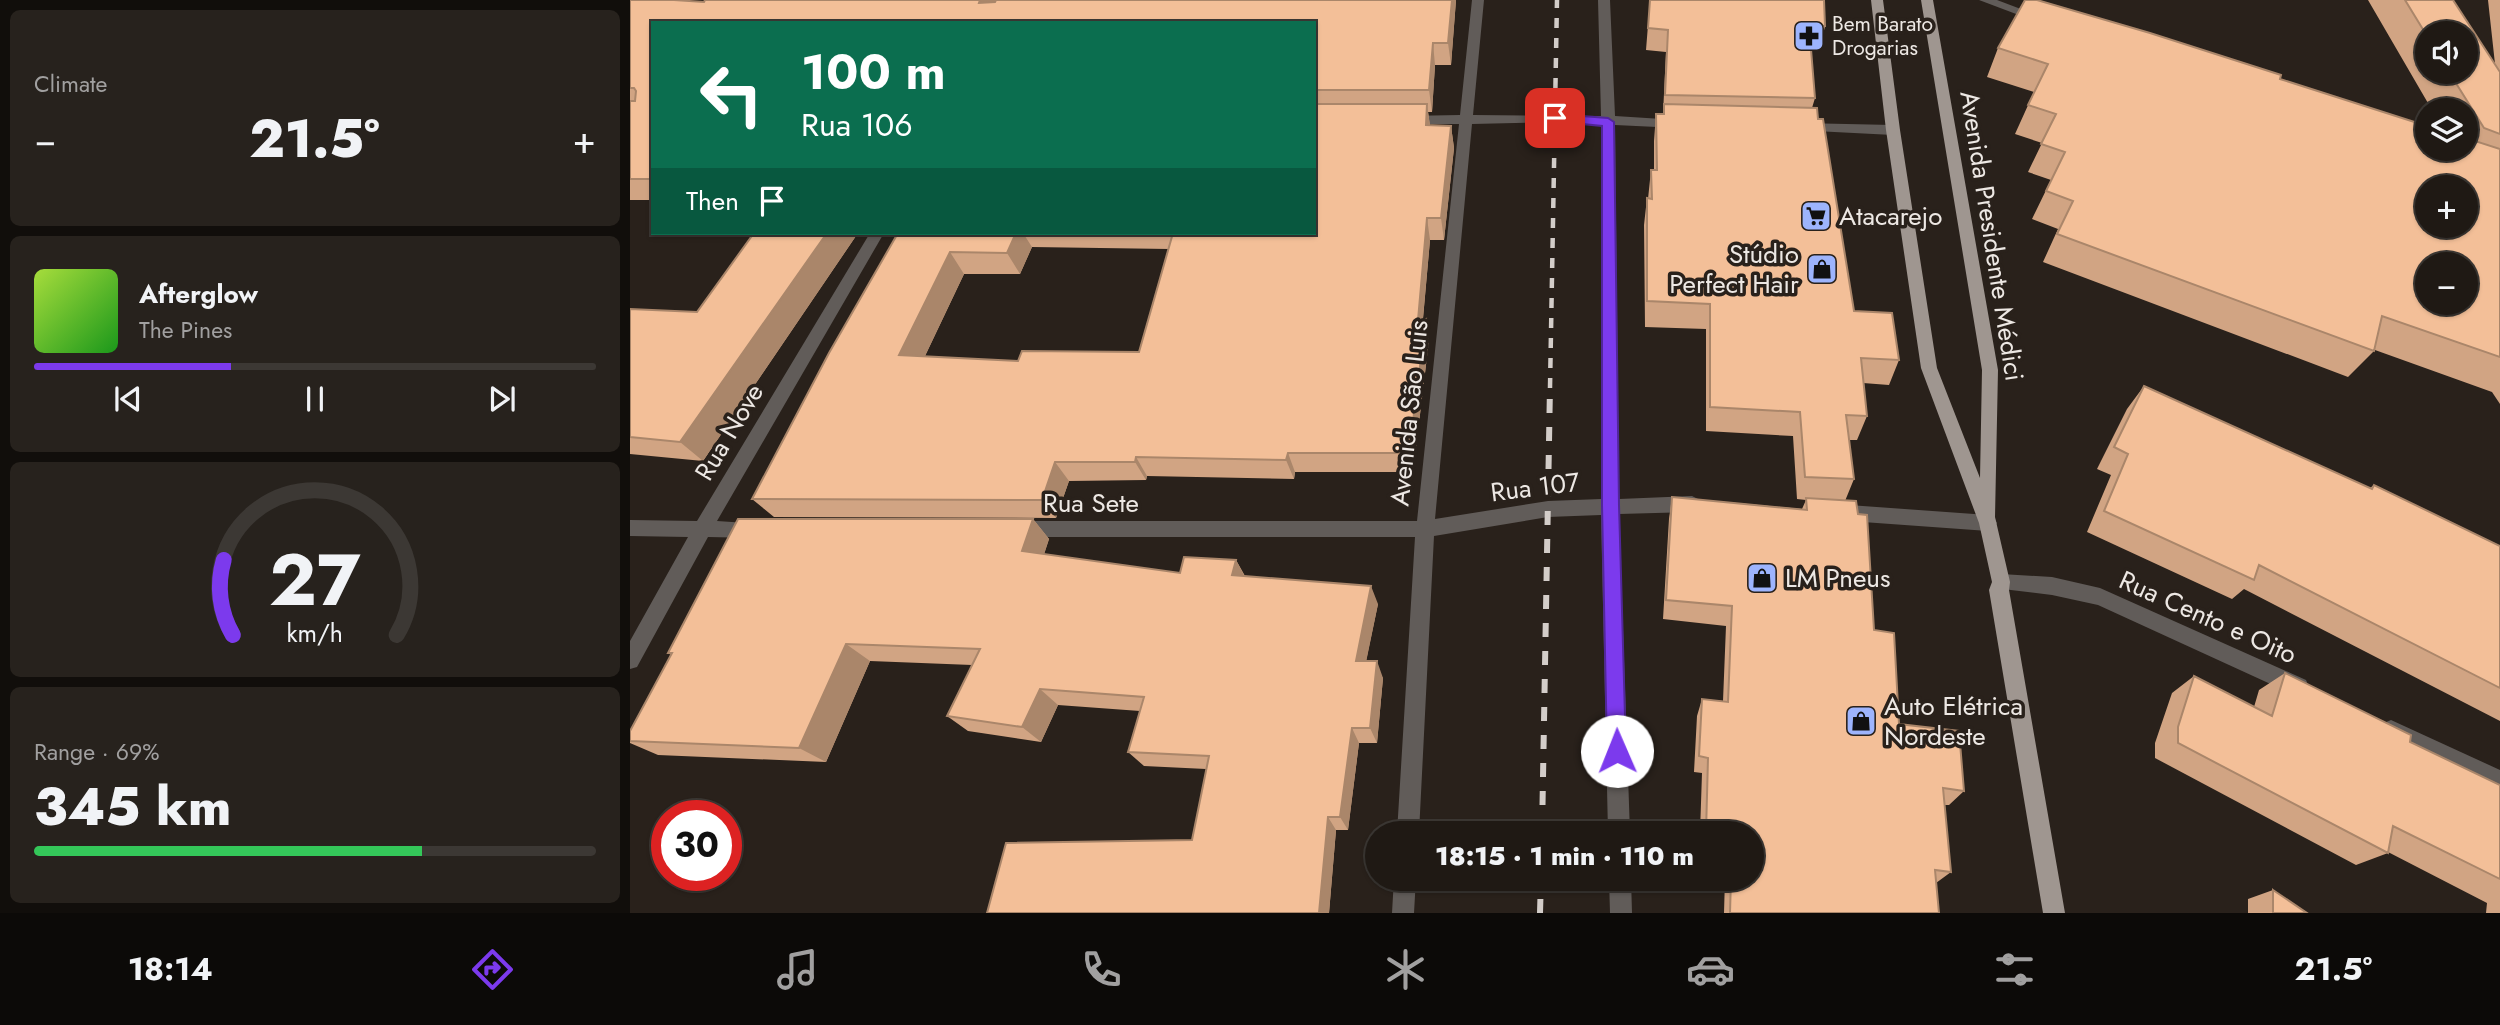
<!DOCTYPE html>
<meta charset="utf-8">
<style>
:root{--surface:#1f1914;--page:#27221d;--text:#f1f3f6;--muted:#a1a0a0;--line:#3c3834;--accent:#7c3aed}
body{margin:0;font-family:Jost,sans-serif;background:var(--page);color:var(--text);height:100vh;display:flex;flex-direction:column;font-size:26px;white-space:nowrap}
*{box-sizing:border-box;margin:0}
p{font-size:23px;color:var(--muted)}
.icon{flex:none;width:38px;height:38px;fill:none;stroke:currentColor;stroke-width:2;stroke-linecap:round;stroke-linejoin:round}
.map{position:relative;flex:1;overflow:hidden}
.panel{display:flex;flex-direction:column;gap:10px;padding:10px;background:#110e0b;width:630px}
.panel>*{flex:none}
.hud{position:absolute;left:21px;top:21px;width:665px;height:214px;border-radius:0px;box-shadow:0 2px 5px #0004,0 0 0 2px var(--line);background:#0b6e4f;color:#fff;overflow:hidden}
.fabs{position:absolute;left:1785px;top:21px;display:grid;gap:14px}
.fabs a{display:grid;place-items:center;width:63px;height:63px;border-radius:50%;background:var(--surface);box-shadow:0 2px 5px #0004,0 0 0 2px var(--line);font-size:35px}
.speed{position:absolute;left:21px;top:800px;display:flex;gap:14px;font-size:35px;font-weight:700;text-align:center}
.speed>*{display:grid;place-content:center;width:91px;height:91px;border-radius:50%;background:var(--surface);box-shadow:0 2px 5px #0004,0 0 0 2px var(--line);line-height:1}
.speed .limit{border:10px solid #d22;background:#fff;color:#111}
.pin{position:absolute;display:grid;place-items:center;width:60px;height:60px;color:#fff;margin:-30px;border-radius:14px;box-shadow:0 4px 10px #0006}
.me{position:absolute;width:77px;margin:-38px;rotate:359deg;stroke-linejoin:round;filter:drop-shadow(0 0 5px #0008)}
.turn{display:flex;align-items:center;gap:24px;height:147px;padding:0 35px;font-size:32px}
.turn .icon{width:91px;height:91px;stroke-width:2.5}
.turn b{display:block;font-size:49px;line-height:60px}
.then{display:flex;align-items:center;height:66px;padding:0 35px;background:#0003;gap:14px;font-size:26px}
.big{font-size:52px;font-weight:800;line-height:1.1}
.panel .card{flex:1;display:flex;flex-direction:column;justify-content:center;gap:10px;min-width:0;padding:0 24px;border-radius:10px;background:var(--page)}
.panel .dial{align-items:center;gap:0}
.dial svg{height:182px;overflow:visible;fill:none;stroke:var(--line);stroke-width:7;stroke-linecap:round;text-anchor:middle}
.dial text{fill:var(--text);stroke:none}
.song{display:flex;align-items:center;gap:21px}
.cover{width:84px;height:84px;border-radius:10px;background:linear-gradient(135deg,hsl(80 70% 55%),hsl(120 70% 35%))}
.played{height:7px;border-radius:4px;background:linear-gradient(90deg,var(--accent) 35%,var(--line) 35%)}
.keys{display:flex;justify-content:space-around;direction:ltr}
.heat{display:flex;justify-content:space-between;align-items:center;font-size:38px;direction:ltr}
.charge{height:10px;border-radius:5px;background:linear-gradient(90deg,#34c759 69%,var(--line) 0)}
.trip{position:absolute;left:735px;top:821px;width:399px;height:70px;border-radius:35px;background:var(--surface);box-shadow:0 2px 5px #0004,0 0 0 2px var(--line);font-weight:800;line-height:70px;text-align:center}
.tabs{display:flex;height:112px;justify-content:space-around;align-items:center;background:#0c0a08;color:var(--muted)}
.tabs .icon{width:49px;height:49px}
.tabs .current{color:var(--accent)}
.tabs b{font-size:32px;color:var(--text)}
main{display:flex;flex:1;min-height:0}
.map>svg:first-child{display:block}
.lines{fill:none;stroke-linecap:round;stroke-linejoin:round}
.minor{fill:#615c59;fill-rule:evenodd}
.tertiary{fill:#615c59;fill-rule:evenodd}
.primary{fill:#9f9690;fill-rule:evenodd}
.rail-far1{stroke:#d3cdc9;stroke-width:4.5;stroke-dasharray:10 10;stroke-linecap:butt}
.rail{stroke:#d3cdc9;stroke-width:6;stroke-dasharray:14 14;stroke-linecap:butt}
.wall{fill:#d1a483;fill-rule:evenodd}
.shaded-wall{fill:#aa866a}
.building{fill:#f3bf98;stroke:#aa866a;stroke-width:2;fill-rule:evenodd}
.route{fill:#7c3aed;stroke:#51269a;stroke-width:2}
.labels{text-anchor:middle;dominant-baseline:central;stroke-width:7;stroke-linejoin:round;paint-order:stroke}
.far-poi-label{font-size:21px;fill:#ede8e4;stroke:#29211b;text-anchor:start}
.poi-label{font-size:26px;fill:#ede8e4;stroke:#29211b;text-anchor:start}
.street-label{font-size:26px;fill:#ede8e4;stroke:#29211b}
</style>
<main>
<section class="panel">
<div class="card"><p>Climate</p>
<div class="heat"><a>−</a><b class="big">21.5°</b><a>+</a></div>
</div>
<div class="card">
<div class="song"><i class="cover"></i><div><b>Afterglow</b><p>The Pines</p></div></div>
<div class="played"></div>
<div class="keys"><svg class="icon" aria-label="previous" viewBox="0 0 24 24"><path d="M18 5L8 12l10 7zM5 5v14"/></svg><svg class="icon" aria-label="pause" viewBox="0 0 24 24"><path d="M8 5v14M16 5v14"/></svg><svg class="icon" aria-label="next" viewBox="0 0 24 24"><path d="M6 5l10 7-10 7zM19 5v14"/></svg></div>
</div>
<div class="card dial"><svg viewBox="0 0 100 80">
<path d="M14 69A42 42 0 1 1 86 69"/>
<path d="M14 69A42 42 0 0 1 10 36" stroke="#7c3aed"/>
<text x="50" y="56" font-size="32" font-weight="700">27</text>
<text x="50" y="72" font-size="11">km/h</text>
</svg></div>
<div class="card"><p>Range · 69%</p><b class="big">345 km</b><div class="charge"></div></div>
</section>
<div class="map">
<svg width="1870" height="913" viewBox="0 0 1870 913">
<rect width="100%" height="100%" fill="#29211b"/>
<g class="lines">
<path class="minor" d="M 842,0 L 854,0 L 843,115 L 971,116 L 968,0 L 980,0 L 985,116 L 1048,120 L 1055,124 L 1048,128 L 985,125 L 989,499 L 1062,496 L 1068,499 L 1071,504 L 1068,509 L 1062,512 L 989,514 L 1000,833 L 978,833 L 971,515 L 918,517 L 804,536 L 789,833 L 767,833 L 785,537 L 388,537 L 382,535 L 379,529 L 382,523 L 388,521 L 787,521 L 829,124 L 775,124 L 768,120 L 775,116 L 830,115 ZM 925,122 L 971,125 L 971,499 L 918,501 L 805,519 L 842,124 Z
M 1170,123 L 1263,125 L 1270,130 L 1263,135 L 1165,130 L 1165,124 Z
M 240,233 L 254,233 L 87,521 L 132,524 L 135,530 L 132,536 L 126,538 L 78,537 L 7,667 L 0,669 L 0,641 L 58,537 L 0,536 L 0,520 L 67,521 Z
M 1205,504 L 1358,515 L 1364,517 L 1367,523 L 1364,529 L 1358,531 L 1205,520 L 1199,518 L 1196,512 L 1199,506 Z
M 1371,574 L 1422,577 L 1470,588 L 1676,680 L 1679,687 L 1676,694 L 1669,697 L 1468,605 L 1422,595 L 1364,588 L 1362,582 L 1364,576 Z
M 1761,720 L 1870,770 L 1870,792 L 1754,737 L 1751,730 L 1754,723 Z
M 764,878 L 786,878 L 784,913 L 762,913 Z
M 979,878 L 1001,878 L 1002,913 L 980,913 Z"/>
<path class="tertiary" d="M 1349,0 L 1367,0 L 1417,19 L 1415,22 L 1407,22 Z"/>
<path class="primary" d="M 1241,0 L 1253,0 L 1270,130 L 1307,368 L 1350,478 L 1352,370 L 1291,0 L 1303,0 L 1368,370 L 1365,517 L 1380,582 L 1379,590 L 1435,913 L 1413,913 L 1359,590 L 1362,582 L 1349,523 L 1291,368 L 1256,130 Z"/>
<path class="rail-far1" d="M 920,388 L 927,0"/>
<path class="rail" d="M 912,833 L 920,386
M 910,913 L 911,878"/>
</g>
<path class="wall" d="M 0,0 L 74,2 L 826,0 L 821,65 L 805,65 L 802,112 L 798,112 L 800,126 L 821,126 L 824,148 L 814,240 L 800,240 L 793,319 L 799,340 L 783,472 L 665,472 L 664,479 L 517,476 L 516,480 L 439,481 L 426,518 L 144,517 L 122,499 L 268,233 L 684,233 L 684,23 L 23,23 L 23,200 L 0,200 ZM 402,247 L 539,249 L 509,352 L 388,361 L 295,356 L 334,274 L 390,274 Z
M 1020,0 L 1195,0 L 1195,26 L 1190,48 L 1181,47 L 1185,98 L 1182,108 L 1188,119 L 1224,311 L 1269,360 L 1259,385 L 1233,383 L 1237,416 L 1227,440 L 1219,440 L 1224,479 L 1215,501 L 1244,630 L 1269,724 L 1334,791 L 1319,805 L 1314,805 L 1321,872 L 1306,883 L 1309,913 L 1094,913 L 1095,878 L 1122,878 L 1122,833 L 1070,833 L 1072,773 L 1064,772 L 1067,716 L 1072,699 L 1093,701 L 1096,626 L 1033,619 L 1039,519 L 1042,497 L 1172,509 L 1176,500 L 1167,499 L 1163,436 L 1076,431 L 1076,329 L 1015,327 L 1014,225 L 1017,198 L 1018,199 L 1021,170 L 1024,170 L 1024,141 L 1026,114 L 1033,114 L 1036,52 L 1016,50 Z
M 1738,0 L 1823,0 L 1865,64 L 1858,0 L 1870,0 L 1870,404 L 1862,392 L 1745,350 L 1718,377 L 1413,262 L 1428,229 L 1402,219 L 1421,180 L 1398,172 L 1412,143 L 1385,134 L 1404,92 L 1357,77 L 1368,48 L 1650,79 L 1836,149 L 1836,110 L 1802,110 ZM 1797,33 L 1836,72 L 1797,72 Z
M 124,233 L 228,233 L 73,461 L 0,454 L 0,309 L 67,312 Z
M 1514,386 L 1740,488 L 1744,485 L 1870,546 L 1870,721 L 1614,589 L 1602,599 L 1457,532 L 1481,475 L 1467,469 L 1497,409 Z
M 403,519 L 419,539 L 414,554 L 550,573 L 606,560 L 615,576 L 748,604 L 736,661 L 753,678 L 747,743 L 729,743 L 718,830 L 706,830 L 699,913 L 357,913 L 562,840 L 576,769 L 514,766 L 498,752 L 510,711 L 428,705 L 411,742 L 338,731 L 317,716 L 342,665 L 240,661 L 196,762 L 28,755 L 0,743 L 0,731 L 41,655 L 38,653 Z
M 1655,673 L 1780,742 L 1870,785 L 1870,913 L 1856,913 L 1857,903 L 1758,852 L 1758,853 L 1726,865 L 1525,758 L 1525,743 L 1542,693 L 1564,676 L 1624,707 L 1629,690 Z
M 1643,890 L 1677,913 L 1618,913 L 1618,899 Z"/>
<path class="shaded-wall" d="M 350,0 L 371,0 L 361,23 L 349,3 Z
M 822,0 L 826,0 L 821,65 L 818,43 Z
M 803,43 L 805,65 L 802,112 L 799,90 Z
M 797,104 L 800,126 L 796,125 Z
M 821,126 L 824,148 L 814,240 L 811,218 Z
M 797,218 L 800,240 L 791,340 L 788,320 Z
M 197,233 L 228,233 L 73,461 L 50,442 Z
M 386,233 L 393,233 L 402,247 L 390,274 L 377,253 Z
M 320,252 L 334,274 L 286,375 L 269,355 Z
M 796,319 L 799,340 L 783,472 L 779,453 Z
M 658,453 L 665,472 L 664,479 L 656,460 Z
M 506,457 L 517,476 L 516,480 L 505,462 Z
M 425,462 L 439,481 L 426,518 L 412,500 Z
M 403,519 L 419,539 L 409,570 L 392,551 Z
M 606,560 L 616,579 L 602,575 Z
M 741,586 L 748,604 L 733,677 L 726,661 Z
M 216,644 L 240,661 L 196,762 L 169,748 Z
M 747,661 L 753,678 L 747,743 L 740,728 Z
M 410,689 L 428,705 L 411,742 L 392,727 Z
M 722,728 L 729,743 L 718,830 L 710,817 Z
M 698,817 L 706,830 L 699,913 L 689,913 Z"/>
<path class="building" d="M 0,0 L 44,0 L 74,2 L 75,0 L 350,0 L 349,3 L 365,2 L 366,0 L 822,0 L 818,43 L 803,43 L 799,90 L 684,90 L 684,23 L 23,23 L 23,179 L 0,179 L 0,101 L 5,101 L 6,91 L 4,88 L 0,88 Z
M 1020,0 L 1194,0 L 1195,26 L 1179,25 L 1185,98 L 1035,95 L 1038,30 L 1018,28 Z
M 1395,0 L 1407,0 L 1520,33 L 1651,75 L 1650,79 L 1797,126 L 1797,149 L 1836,149 L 1836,138 L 1870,149 L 1870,357 L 1752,316 L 1744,351 L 1427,234 L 1443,201 L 1416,191 L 1435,152 L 1411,144 L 1426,114 L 1398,105 L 1418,64 L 1368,48 ZM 1797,187 L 1836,187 L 1836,226 L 1797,226 ZM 1797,264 L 1836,264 L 1836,303 L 1797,303 Z
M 1775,0 L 1823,0 L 1870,72 L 1870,134 L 1854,128 L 1819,72 L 1836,72 L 1836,33 L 1797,33 L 1797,36 Z
M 684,104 L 797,104 L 796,125 L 821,126 L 811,218 L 797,218 L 788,320 L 796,319 L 779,453 L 658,453 L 656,460 L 506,457 L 505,462 L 425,462 L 412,500 L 122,499 L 199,353 L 268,233 L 386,233 L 377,253 L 320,252 L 269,355 L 388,361 L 392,351 L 509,352 L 543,233 L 684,233 Z
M 1034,104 L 1187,108 L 1188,119 L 1193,119 L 1224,311 L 1262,313 L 1269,360 L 1231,358 L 1237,416 L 1216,415 L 1224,479 L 1175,477 L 1170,412 L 1080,407 L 1080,304 L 1017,301 L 1017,198 L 1022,199 L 1021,170 L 1027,170 L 1026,114 L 1034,114 Z
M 124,233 L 197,233 L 50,442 L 0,437 L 0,309 L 67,312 Z
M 1514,386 L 1742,489 L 1744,485 L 1870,546 L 1870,688 L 1629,565 L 1624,580 L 1474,511 L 1498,454 L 1484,447 Z
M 1042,497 L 1177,510 L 1176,498 L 1226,501 L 1228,514 L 1237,515 L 1244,630 L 1264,633 L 1269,724 L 1329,731 L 1334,791 L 1313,788 L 1321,872 L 1305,870 L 1309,913 L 1100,913 L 1101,878 L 1122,878 L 1122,833 L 1076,833 L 1078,758 L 1069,756 L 1072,699 L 1098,702 L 1102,606 L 1036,600 Z
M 108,519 L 403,519 L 392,551 L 550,573 L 554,557 L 606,560 L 602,575 L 741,586 L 726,661 L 747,661 L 740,728 L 722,728 L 710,817 L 698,817 L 689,913 L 357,913 L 376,843 L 562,840 L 579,756 L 498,752 L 514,697 L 410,689 L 392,727 L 317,716 L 350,649 L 216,644 L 169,748 L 0,741 L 0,731 L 42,653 L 38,653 Z
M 1655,673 L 1781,735 L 1780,742 L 1870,785 L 1870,879 L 1763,826 L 1758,853 L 1548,743 L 1548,727 L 1564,676 L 1642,716 Z
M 1643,890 L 1677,913 L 1643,913 Z"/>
<path class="route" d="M 925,114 L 978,118 L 984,122 L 989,505 L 996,751 L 993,758 L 987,760 L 980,758 L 977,751 L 972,505 L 972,126 L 921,121 L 921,115 Z"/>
<defs>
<g id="pharmacy-square" transform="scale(1.575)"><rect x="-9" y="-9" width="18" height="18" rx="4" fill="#9db4fd" stroke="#29211b"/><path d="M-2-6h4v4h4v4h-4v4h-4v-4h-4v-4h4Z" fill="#111"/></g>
<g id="supermarket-square" transform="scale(1.575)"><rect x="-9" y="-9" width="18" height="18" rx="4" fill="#9db4fd" stroke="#29211b"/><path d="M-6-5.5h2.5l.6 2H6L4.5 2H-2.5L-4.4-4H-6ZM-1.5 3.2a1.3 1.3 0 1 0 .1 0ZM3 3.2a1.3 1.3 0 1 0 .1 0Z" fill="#111"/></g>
<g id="shop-square" transform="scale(1.575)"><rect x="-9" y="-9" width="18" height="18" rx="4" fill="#9db4fd" stroke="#29211b"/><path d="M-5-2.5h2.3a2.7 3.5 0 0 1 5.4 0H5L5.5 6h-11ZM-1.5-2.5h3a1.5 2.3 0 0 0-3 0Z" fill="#111"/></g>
</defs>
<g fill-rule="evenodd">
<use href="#pharmacy-square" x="1179" y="36"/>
<use href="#supermarket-square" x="1186" y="216"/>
<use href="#shop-square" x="1192" y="269"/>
<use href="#shop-square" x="1132" y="578"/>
<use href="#shop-square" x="1231" y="721"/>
</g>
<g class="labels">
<g class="far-poi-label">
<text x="1202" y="24">Bem Barato<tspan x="1202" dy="24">Drogarias</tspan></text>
</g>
<g class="poi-label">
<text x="1209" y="216">Atacarejo</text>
<text x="1169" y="254" text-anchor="end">Stúdio<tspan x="1169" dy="30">Perfect Hair</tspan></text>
<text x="1155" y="578">LM Pneus</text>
<text x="1254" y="706">Auto Elétrica<tspan x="1254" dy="30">Nordeste</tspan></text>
</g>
<g class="street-label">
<text transform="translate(1362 236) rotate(81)">Avenida Presidente Médici</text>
<text transform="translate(779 413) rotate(-84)">Avenida São Luis</text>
<text transform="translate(99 432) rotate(-59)">Rua Nove</text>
<text transform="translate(905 487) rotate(-7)">Rua 107</text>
<text x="461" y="503">Rua Sete</text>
<text transform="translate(1578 617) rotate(24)">Rua Cento e Oito</text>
</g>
</g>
</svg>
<div class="fabs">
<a><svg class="icon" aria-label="sound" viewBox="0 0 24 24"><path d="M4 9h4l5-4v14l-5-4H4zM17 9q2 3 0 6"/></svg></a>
<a><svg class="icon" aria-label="layers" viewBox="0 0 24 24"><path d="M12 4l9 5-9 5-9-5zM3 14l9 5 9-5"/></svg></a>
<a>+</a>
<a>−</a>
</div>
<div class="speed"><div class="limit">30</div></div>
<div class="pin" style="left:925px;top:118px;background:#d93025"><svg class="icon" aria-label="arrive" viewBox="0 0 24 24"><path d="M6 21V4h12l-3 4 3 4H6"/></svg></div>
<svg class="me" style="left:987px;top:751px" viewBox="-20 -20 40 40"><circle r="19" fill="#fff"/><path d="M0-13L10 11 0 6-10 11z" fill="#7c3aed"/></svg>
<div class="trip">18:15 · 1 min · 110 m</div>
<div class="hud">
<div class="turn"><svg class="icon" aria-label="left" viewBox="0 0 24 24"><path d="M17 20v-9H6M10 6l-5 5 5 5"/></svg><div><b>100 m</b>Rua 106</div></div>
<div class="then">Then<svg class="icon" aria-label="arrive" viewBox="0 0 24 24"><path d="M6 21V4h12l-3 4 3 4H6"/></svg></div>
</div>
</div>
</main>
<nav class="tabs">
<b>18:14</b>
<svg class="icon current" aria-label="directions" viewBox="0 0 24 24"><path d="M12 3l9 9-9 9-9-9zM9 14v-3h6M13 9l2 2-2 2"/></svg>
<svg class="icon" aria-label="music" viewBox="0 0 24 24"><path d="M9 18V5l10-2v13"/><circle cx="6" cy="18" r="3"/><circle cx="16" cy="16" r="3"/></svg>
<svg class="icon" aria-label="phone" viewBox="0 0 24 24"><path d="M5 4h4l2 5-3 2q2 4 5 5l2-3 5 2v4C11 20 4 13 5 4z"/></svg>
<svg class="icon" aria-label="climate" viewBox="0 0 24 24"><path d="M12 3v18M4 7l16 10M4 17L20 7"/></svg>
<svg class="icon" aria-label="car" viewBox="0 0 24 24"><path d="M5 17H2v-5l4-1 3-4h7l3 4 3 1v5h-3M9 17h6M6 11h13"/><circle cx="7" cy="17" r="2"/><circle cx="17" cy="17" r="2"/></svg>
<svg class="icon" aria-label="filters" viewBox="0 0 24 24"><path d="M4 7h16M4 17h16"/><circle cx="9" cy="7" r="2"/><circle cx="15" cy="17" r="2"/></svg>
<b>21.5°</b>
</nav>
